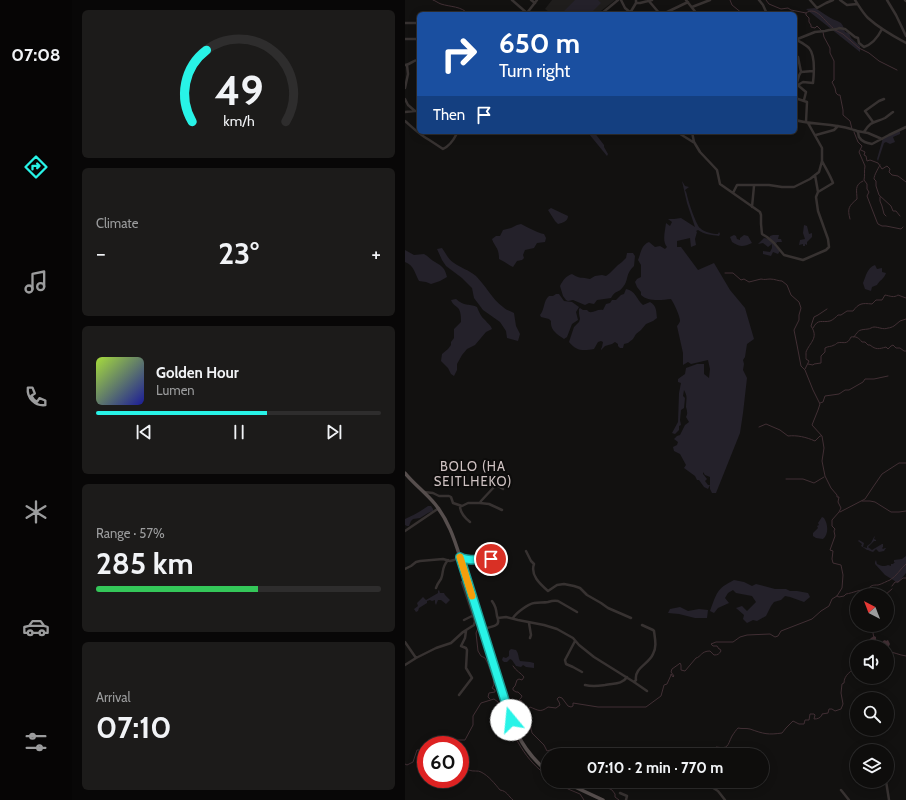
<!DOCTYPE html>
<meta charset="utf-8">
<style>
:root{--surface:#0e0d0c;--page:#1c1b1a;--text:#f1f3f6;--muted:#9b9c9d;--line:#2e2d2d;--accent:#28f3e7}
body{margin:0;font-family:Cabin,sans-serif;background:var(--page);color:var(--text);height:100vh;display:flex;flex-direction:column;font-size:15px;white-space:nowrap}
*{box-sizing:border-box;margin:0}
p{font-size:13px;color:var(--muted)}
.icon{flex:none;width:22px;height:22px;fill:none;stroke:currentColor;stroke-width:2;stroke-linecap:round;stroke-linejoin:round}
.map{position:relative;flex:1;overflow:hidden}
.side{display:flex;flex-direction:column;gap:10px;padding:10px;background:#080707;width:333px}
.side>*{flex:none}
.top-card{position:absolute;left:12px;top:12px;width:380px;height:122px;border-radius:6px;box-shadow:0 2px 10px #0003,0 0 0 1px var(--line);background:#1a4fa0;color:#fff;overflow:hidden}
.needle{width:26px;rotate:318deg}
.fabs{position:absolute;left:445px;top:588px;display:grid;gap:8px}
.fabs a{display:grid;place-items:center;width:44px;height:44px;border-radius:50%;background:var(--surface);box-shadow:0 2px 10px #0003,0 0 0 1px var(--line);font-size:20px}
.speed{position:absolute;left:12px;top:736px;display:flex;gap:8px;font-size:20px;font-weight:700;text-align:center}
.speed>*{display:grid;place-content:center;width:52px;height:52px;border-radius:50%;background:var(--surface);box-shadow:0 2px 10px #0003,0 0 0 1px var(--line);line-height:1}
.speed .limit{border:6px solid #d22;background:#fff;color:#111}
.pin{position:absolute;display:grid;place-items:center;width:34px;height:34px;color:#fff;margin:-17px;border:2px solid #fff;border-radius:50%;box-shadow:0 1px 4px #0007}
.me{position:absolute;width:44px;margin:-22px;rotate:343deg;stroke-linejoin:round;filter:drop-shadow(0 0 3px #0008)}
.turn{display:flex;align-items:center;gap:14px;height:84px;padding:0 16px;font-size:18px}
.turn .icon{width:52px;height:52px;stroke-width:2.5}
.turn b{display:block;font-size:28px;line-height:34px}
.then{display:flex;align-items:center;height:38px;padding:0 16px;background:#0003;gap:8px;font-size:15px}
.big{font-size:30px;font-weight:700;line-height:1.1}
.side .tile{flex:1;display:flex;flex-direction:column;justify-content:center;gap:6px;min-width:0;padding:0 14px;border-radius:6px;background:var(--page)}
.side .dial{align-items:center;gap:0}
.dial svg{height:104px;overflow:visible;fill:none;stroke:var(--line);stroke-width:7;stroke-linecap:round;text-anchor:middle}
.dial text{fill:var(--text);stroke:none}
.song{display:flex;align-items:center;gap:12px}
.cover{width:48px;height:48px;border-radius:6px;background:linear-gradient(135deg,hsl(80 70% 55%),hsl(240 70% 35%))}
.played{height:4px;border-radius:2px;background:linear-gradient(90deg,var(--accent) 60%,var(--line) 60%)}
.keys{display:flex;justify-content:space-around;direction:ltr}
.heat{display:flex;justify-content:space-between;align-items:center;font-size:22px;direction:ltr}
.charge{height:6px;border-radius:3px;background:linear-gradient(90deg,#34c759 57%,var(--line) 0)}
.trip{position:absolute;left:136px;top:748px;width:228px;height:40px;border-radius:20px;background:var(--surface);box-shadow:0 2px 10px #0003,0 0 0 1px var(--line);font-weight:700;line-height:40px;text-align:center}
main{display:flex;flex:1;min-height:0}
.dock{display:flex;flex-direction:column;width:72px;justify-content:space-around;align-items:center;background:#060505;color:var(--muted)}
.dock .icon{width:28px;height:28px}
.dock .current{color:var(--accent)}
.dock b{font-size:18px;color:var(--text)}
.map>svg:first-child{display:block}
.built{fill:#1f1d1c}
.green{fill:#24212a}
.water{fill:#412f34}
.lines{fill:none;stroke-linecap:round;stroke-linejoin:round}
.stream{stroke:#412f34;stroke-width:1}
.minor{stroke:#373231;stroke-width:2.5}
.major{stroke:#564e4d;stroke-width:3.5}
.route-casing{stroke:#1a9e96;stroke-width:10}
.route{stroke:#28f3e7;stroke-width:7}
.slow{stroke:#f59e0b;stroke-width:7}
.labels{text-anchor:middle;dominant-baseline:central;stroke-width:4;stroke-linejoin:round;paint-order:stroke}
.neighbourhood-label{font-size:13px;letter-spacing:1px;fill:#cfc2c2;stroke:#0d0c0b}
</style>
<main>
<nav class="dock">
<b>07:08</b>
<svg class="icon current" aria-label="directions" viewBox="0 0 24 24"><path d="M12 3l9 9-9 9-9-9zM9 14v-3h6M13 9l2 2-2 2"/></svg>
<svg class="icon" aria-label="music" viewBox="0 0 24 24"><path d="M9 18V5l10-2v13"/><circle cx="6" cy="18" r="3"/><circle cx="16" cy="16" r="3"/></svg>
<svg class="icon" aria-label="phone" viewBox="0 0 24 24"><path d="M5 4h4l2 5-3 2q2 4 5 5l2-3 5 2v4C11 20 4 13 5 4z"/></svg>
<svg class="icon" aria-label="climate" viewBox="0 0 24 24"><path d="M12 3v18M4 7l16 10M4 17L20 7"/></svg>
<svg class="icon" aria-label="car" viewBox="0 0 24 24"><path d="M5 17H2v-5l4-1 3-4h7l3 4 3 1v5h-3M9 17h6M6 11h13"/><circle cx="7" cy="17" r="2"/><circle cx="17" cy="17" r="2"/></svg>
<svg class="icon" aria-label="filters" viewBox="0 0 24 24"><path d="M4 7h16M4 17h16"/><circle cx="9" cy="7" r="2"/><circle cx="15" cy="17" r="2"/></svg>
</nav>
<section class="side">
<div class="tile dial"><svg viewBox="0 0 100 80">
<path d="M14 69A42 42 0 1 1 86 69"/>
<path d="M14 69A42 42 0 0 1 25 14" stroke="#28f3e7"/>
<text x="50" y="56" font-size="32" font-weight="700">49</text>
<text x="50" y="72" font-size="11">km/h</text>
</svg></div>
<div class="tile"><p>Climate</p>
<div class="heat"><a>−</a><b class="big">23°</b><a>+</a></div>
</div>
<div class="tile">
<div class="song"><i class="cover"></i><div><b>Golden Hour</b><p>Lumen</p></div></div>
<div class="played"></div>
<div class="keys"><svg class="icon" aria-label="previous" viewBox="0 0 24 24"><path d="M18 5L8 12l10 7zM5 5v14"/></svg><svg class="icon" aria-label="pause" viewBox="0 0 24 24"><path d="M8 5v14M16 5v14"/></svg><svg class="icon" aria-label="next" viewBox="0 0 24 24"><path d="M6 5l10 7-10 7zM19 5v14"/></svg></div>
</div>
<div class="tile"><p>Range · 57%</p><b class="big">285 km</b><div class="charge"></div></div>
<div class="tile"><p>Arrival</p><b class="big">07:10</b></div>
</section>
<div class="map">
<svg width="501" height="800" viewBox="0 0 501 800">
<rect width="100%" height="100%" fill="#121110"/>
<path class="built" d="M 147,0 L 210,0 L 192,14 L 147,14 L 140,9 Z"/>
<path class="green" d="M 170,0 L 193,0 L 196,3 L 185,14 L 159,14 L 158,12 Z
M 410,8 C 415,11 419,14 424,17 C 433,23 437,19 440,32 L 444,33 L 446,38 L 455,46 L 455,52 L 401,9 Z
M 495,131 L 495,134 L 488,137 L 490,142 L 485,144 L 481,142 L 479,143 L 473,161 L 472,159 L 478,138 Z
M 185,132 L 189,132 L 199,145 L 199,147 L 203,154 L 202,156 L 184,134 Z
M 277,181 L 280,186 L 284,187 L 280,190 C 282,193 282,196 283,199 C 284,204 292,226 295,228 C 299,232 308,234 313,234 L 314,232 L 315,234 L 314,236 C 307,235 298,234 293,230 L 291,231 L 292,232 L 290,239 L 291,245 L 286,247 L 285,238 L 272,241 L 272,247 L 276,247 L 293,270 L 309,263 L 325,290 L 340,308 L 349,339 L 342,344 L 340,357 L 338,360 L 339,364 L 338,370 L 342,378 L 338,413 L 335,433 L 311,493 L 307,493 L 305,489 L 305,477 L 300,475 L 298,472 L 298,474 L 302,479 L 300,481 L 303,485 L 305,485 L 303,489 L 299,487 L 294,480 L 292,480 L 290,476 L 279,468 L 281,465 L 275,454 L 269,451 L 268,447 L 272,445 L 273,442 L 269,439 L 272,436 L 275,435 L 280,425 L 284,422 L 281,417 C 283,413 282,411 281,407 C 281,399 283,397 279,390 L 278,396 L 280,398 L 279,408 L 276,410 L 275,420 L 276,425 L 274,426 L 274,430 L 270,434 L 267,433 L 273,422 L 274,393 L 276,383 L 273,382 L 273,379 L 280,374 L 281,368 L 292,364 L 299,364 L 299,374 L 304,378 L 305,369 L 303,360 L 286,364 L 283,362 L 278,365 L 278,353 L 272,326 C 273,325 275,322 275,321 C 275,316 269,303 266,299 C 257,300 243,302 236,295 L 236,292 L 232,287 L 230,282 L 232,279 L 236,277 L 236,265 L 233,260 C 236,253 236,245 244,242 L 250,247 L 255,246 L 260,249 L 262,247 C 257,241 260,232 261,223 L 265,226 L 267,222 L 263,219 L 269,219 L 276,218 L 290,227 L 282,203 Z
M 146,208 L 163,216 C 163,221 158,223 153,224 L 150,221 L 143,210 Z
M 116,224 C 122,227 133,233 139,234 L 141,238 L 140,242 L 132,243 L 129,248 L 120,250 L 118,255 L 119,258 L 117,260 L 112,261 L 108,267 C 103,265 99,261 94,259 C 94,247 90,248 87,239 L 91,236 L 95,236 L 98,230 L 106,228 L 112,225 Z
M 399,225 L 402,226 L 404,234 L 407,233 L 407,237 L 402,242 L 402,245 L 400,244 L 400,246 L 398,246 L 398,244 L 394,245 L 395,240 L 400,239 L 398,233 Z
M 329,235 L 331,236 L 332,239 L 335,240 L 335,238 L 339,235 L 343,236 L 347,243 C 338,247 335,247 327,242 L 325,237 Z
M 368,235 L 374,235 L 373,239 L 376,239 L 377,242 L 372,242 L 370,246 L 375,251 L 373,254 L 368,252 L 366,256 L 358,254 L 358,251 L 365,252 L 367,248 L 367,244 L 363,247 L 358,243 L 353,244 L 359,238 L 364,239 L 365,236 Z
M 37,248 C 41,254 44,260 49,263 C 56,268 64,270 71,276 C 81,286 87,299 98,307 C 101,310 105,311 109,313 L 111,326 L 115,334 L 113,341 L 102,338 L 101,331 L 95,322 L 78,310 L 69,298 L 67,288 L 57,278 L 41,266 L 37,260 L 32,249 Z
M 0,250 L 9,255 L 19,254 C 23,256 26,260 30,262 C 37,266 40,268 42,277 L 35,281 L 26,284 L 21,282 L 14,281 C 10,274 9,265 0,262 Z
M 222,253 L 228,253 L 230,256 L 229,266 C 220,274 224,280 218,287 C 214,293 210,290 206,298 L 192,300 L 189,304 L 184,303 L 180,305 L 168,300 L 163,301 L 161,300 L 158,296 L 155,286 C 158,280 161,276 167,274 C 174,279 177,277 185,279 L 190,276 L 197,275 L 201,276 L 205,273 L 213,265 L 217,262 L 221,258 Z
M 470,265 L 472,269 L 477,268 L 477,272 L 481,273 C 479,279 475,280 472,285 L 467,287 L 466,291 L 460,289 L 458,283 C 461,276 462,268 470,265 Z
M 221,289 C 231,291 231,299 238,305 L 245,302 C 252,306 251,311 252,318 L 248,321 L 241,324 L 236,330 L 231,334 L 228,339 L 223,343 L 219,344 L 218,348 L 215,348 L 213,346 L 213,344 L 210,342 L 207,344 L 200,346 L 196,350 L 196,349 L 197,347 L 198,342 L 196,341 L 193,342 L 189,349 C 178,351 171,351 164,342 L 169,327 L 174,322 L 175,319 L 174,314 L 174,309 L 175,308 L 178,310 L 182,310 L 184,312 C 189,313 192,309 198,310 L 201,304 L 205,303 L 207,300 L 211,300 L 216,295 L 219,294 Z
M 151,294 L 154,294 L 159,301 L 167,302 L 174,307 L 171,312 L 173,320 L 167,324 L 162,337 L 159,339 C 152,334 145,330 146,321 L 144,319 L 136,317 L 135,315 C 140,309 138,301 144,296 L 148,296 Z
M 51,299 C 60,307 63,303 72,307 C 74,312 76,317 80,320 C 83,324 85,324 87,329 L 81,332 L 70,345 L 62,349 L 57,355 L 52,364 L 52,370 L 49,376 L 46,374 L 43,368 L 36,361 L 37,354 L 43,349 L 46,345 L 46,342 L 49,338 L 49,329 L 56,322 C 56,318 56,311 53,308 C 50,305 48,305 46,300 Z
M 23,506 L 26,506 L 28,509 L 28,511 L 23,513 L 15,518 L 8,519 L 6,521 L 4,526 L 2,526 L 0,525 L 0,519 C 7,516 16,511 23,506 Z
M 417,517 L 419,518 C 423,524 424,534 418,539 L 411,538 L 408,536 L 408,533 L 413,528 L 412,526 L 414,525 L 413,523 Z
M 470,536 L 469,539 L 471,540 L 471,541 L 469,541 L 463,547 L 467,550 L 477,544 L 478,544 L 478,547 L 477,548 L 478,549 L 480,548 L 481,548 L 479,551 L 474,552 L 471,549 L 468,552 L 465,551 L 463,550 L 462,550 L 456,546 L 457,544 L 453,541 L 454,540 L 459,543 L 458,547 L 462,548 L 462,546 L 466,543 L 469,537 Z
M 501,556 L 501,573 L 493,583 L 480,575 L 470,564 L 470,562 L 471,560 L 472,564 C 476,566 480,567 483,565 L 486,566 L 486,564 L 488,564 L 490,562 L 492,562 L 489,562 L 489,560 L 497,559 Z
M 329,580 L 339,582 L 347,586 L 351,584 L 370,589 L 381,589 L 385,591 L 392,591 L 403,593 L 405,597 L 399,602 L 385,597 L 380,596 L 376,600 L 369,602 L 366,606 L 361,616 L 352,621 L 348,620 L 342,623 L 338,619 L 339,615 L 331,608 L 337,606 L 342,611 L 351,602 L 347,596 L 331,593 L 328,590 L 323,593 L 320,598 L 324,603 L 313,608 L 309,613 L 305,611 C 312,593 311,589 329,580 Z
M 34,590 L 35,593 L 39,593 L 40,595 L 45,600 L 41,604 L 36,600 L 33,600 L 31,605 L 30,603 L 30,600 L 27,601 L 25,600 L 22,601 L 22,603 L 14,608 L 13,611 L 11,612 L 9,609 L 13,606 L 12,603 L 18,597 L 21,600 L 33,593 L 33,591 Z
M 275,607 L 283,611 L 294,609 L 303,610 L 302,618 L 290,618 L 274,614 L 263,613 L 265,609 Z
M 106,649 L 111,650 C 114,654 113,657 115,661 L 125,662 L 129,663 L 129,668 L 121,667 L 118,665 L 116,667 L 111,666 L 107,660 L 105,659 L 102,662 L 99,662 L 97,660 L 98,657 L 101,658 L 104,656 L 104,651 Z"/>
<path class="water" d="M 469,636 L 471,637 L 471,641 L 473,643 L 475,646 L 476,645 L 478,641 L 480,640 L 481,641 L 483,640 L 485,644 L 483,648 L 485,651 L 483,654 L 482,654 L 482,647 L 462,647 L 459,645 L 466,638 Z"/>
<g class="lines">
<path class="stream" d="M 28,0 C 31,1 33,3 36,4 C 45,7 57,6 63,14
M 325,0 L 327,5 L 338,14
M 361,0 L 364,4 L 376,9 L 383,8 L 386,10 L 401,13 L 401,15 L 404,18 L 404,22 L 406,25 L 406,27 L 410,28 L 412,26 L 418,32 L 419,37 L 425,48 L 425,53 L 429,61 L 429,80 L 427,82 L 430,88 L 431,93 L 433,95 L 435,95 L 438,110 L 438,115 L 445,121 L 447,129
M 401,13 C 411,5 420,22 428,28
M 430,30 L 438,34 L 454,48 L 464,53 L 474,61 L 492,70
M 449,132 L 453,142 L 457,146 L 454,152 L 460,166 C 459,171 460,176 459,180 L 462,184 L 462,189 L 464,192 L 462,196 L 472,222 L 473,224 L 477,226 L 481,226 L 496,229 L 498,227
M 456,150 L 460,152 L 459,155 L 461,156 L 462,161 L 465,160 L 473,163 L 477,169 L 482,166 L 485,169 L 484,172 L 487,175 L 493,176 L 501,182
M 475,165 C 473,169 469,175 469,179 L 471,181 L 471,186 L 474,195 L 486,206 L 488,211 L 491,211 L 495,216
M 475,197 L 475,201 L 477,206 L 479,214 L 481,216
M 445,219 C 442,208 444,206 452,199 C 452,191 449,185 458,181
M 408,328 C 413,318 417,323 425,321 C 428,320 431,317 433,315 L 436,315 L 442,311 L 448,311 C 454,303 457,303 467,304 L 471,300 L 477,300 L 480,295 C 485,296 489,298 493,295 L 501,298
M 449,337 C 454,329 455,330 463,329 C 465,329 467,327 469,327 C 474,327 478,330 483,328 C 485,328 487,327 489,326 L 495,321 L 501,319
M 403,364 L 408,365 L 409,364 L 416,363 L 416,356 L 420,352 L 420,348 C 423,346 426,347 429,345 C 430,345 431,344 432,343 C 438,341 442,346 446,337 C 451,336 454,338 457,342 L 460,342 L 463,345 L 465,345 C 471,350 474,349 481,347 L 483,349 L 486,346 L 488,345 L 491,348 L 495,348 L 499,351 L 501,351
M 400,369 L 404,361 L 401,359 C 401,358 401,352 401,352 C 405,342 414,338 406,326 L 409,317 L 413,315 L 422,309
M 415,403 L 418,402 L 420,396 L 434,394 L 440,390 L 444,390 L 458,382 L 460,379 L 469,379 L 483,376
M 354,427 L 361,424 L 375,430 L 383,436 C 392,435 401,437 410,441 L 415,436 L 416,436
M 381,479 L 398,479 L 409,483 L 419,477
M 457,501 L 465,501 L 470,502 L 486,512 L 494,512 L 501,511
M 435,512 L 460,499 L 468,487 L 477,474 L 494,463 L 501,463
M 60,585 L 70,614
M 487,586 L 490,582 L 493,582 L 498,578 L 501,578
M 480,595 L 487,589
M 432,596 L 434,597 L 439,596 L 441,594 C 448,593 455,589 462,590 C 466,585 468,585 473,585 C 477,584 482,581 485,580 C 492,576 495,569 501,564
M 70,616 L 73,628 L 71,633 L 73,651 L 76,656 L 80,658 L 83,664 L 88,678 L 89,685 L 87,688 L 90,690 L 90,692 L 84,693 L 83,697 L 85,699
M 469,638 L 468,633 L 470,625
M 482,651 C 488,652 494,655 501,656
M 108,666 C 111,671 116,673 119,677 L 117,680 L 114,679 L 112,680 L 110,686 L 108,688 L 108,690 L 111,692 L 113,692 L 117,696 L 116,698 L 114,700 L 117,701 L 116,707 L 117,710
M 105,709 L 112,711 L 117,710 L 121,712 L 125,707 C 133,710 135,713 143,707 L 151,708 L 155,705 L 154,702 L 152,699 L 154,697 L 157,698 L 163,706 L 166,707 L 168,706 L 168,703 L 193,707 L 241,707 L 256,696 L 259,685 L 262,684 L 266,675 L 266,674 L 268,677 L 269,676 L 266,672 L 267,669 L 274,664 L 275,663 L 276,665 L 276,670 L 280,671 L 291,658 C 296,657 296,651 305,651 L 309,655 C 313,655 314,654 316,651 L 315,649 L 314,649 L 312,646 L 308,646 L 306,644 L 311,642 L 328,642 L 335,637 L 342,635 L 365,634 L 370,637 L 373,636 L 376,631 L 407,619 L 416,611 L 424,606 L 427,599 L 432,596 L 437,588 L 438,575 L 436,565 L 428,563 L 427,559 L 428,551 L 425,550 L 430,536 L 429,531 L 430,529 L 427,526 L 427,520 L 434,512 L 436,508 L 433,502 L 434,497 L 432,497 L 432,495 L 426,488 L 420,476 L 417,461 L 419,448 L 417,436 L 407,425 L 413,410 L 415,404 L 408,390 L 400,370 L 396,366 L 392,345 L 389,330 L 394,320 L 394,315 L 396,308 L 394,302 L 386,295 L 382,285 L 377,281 C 373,281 370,279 365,279 C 362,279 360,280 356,279 L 344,282 L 339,279 L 336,280 L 328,273 L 320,273
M 122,712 L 127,733 L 139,745 L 142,751 L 149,749 L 151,749 L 151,752 L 153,755
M 44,745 L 53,740 L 60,740 L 68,725 L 68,716 L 76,703 L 89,699 L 93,702 L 96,709 L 99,711 C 108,735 120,761 143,776
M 307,755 L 311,747 C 324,749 322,746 327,736 C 329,733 331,730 333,728 C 337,729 341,728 345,729 C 359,734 363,735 377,733 L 381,728 L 388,721 L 394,724 L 399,724 L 400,720 L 404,720 L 405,714 L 409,714 L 410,715 L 409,719 C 413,719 415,718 417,715 L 417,714 L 423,713 L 424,709 L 427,709 L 430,711 L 436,709 L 438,704 L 436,693 L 437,684 L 439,683 C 439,675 446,671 452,667
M 0,764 L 2,765 L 8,762 L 12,750 L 21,750
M 55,765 C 59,766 60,768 64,770 C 68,772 73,770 76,772 C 84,776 90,784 95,790 C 102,791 103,796 108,800
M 151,781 L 163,789 L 175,794 L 179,800
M 195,781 L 197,784 L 202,786 L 203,788 L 207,790 L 210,794 L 210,797 L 214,800"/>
<path class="minor" d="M 107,0 L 123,14
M 126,0 L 130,3
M 216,0 L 220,8 L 227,14
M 243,0 L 255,14
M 281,0 L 292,14
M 354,0 L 358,5 L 362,14
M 405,0 L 412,8 L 421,3 L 428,0
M 435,0 L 442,5 L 452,4
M 450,0 C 454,6 458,13 463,18 C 474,28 488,36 501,43
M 482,0 L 491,15 L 501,36
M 500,0 L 501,1
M 231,3 L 235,3 L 247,0
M 287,7 L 305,0
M 122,13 L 132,0
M 225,13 L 231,3 L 231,0
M 196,14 L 213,0
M 258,14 L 283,2
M 0,23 L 14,23
M 0,39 L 14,39
M 390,39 C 395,42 400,44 404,48 C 410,55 409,74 408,83 L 398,82 L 391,86
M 390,40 L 410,32 L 420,31 L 424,30 L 432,29 L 434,28 L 440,29 L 450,37 L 453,38 L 454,43 L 459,47 C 468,44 473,37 477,29
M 390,55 L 393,57 L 396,72 C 392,77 393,83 390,88
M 0,65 C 6,65 8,59 14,60
M 396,72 L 408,71
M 393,85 L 395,87 L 401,92 L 399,100
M 0,88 L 3,74 L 2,65
M 390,98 L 402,102 L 401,122
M 0,99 L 3,105 L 10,111
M 0,112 L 10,111 L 14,111
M 390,120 C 408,125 428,123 446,129 C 448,130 450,130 452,131 C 454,133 453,134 454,137 C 457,142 462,143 467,144 L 484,135 L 501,127
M 0,121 C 7,127 13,133 21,138 C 26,141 32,145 38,149 C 44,146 48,141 51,135 L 48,132
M 468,122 L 460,111 L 474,101 L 479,99
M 452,131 L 463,133 L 477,139
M 272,132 L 288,142
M 287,132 L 289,142 L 295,152 L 312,170 L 315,184 L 355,212 L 356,215 L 356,224 L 357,234 L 362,237 L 369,243 L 379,255 L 398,260 L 421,250 L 424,247 L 423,239 L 413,211 L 411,197 L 413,192 L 410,175
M 459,132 C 466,120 470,123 480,118 C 483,116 485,114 488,112
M 411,135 L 429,130 L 433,126
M 413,192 L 428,183 C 425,175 421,169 417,161
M 328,193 L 332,185 L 364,185 L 377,187 L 389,187 L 405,179 L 414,172 L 417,161 L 417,148 L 403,123
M 347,207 L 349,186
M 19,492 L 28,493 L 34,496 L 44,496 L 46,497 L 48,503 L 57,506 L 63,503 L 75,503 L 76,501 L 90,486 L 93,486 L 98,489
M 75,503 L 84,504 L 97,510
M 55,506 C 55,513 60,518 65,522
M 0,531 L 34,508
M 121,551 L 126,561 L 129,564 C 125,575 135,584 143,591 L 152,585 L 159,584 L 169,586 L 175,588 L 182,595 L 196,603 L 203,608 L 226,618
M 0,569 L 6,566 L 11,562 L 15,561 L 38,559 L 45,561 L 49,560 L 55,557 C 64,562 76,559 86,559 L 87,565
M 31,588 C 32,584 34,582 36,579 C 39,572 36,568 43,560
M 93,618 L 101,617 L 113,620 L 139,625 L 152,629 L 168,638 L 174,645 L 189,657 L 229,682 L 242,691
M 108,618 C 111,613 123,604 129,603 C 134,602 138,603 143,602 C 146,601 149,600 153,601 L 172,612
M 59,620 L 69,615
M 124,623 L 126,635 L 125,638
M 78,629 C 81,628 88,627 91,625 C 95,623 93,619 92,616 C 91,609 91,607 87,601
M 170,641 L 160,660 L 161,664 L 168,667 L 177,672
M 0,642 L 11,658
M 0,665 L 11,658 L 31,648 L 46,643 L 58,632 L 69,625 L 70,621 L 57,582
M 229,682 L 231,680 C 229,668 244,664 248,654 C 252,647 250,639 249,631 L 248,630 L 237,625
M 180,685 C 188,687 193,686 200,685 C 208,683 217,685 222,677
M 54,695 L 67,678 L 61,668 L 62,650 L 61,648 L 56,646 L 60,638 L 61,631
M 481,781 L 484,800
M 305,786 L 313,791 L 320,800
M 436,790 L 444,800
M 215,793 L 222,796 L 221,800"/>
<path class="major" d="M 0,473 C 9,484 21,493 30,504 C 43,520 49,538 55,557 L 106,720 C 115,742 125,757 143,772
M 157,781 L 198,800"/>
</g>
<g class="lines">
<g class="route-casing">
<path id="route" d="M 86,559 C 76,559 64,562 55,557 L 106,720"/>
</g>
<use href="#route" class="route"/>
<path class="slow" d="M 55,557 L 67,596"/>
</g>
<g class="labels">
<g class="neighbourhood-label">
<text x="68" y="466">BOLO (HA<tspan x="68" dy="15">SEITLHEKO)</tspan></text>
</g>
</g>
</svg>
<div class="fabs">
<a><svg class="needle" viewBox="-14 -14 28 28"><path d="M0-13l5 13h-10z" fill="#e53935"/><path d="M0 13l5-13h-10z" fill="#9b9c9d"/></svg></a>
<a><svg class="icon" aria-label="sound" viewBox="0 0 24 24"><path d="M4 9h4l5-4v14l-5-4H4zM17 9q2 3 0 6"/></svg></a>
<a><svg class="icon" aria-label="search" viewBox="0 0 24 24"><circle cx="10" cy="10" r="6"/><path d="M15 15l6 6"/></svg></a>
<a><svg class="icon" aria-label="layers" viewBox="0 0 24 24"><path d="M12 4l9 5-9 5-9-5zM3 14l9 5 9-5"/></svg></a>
</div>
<div class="speed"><div class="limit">60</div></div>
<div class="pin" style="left:86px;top:559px;background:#d93025"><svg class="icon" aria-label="arrive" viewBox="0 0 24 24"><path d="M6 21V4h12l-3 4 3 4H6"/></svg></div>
<svg class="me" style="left:106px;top:720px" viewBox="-20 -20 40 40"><circle r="19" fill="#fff"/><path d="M0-13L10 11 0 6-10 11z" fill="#28f3e7"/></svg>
<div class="trip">07:10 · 2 min · 770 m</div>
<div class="top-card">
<div class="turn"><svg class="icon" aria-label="right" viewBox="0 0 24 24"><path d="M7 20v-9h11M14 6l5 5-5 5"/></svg><div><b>650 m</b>Turn right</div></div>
<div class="then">Then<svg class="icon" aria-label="arrive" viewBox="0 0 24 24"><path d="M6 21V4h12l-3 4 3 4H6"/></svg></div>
</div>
</div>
</main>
